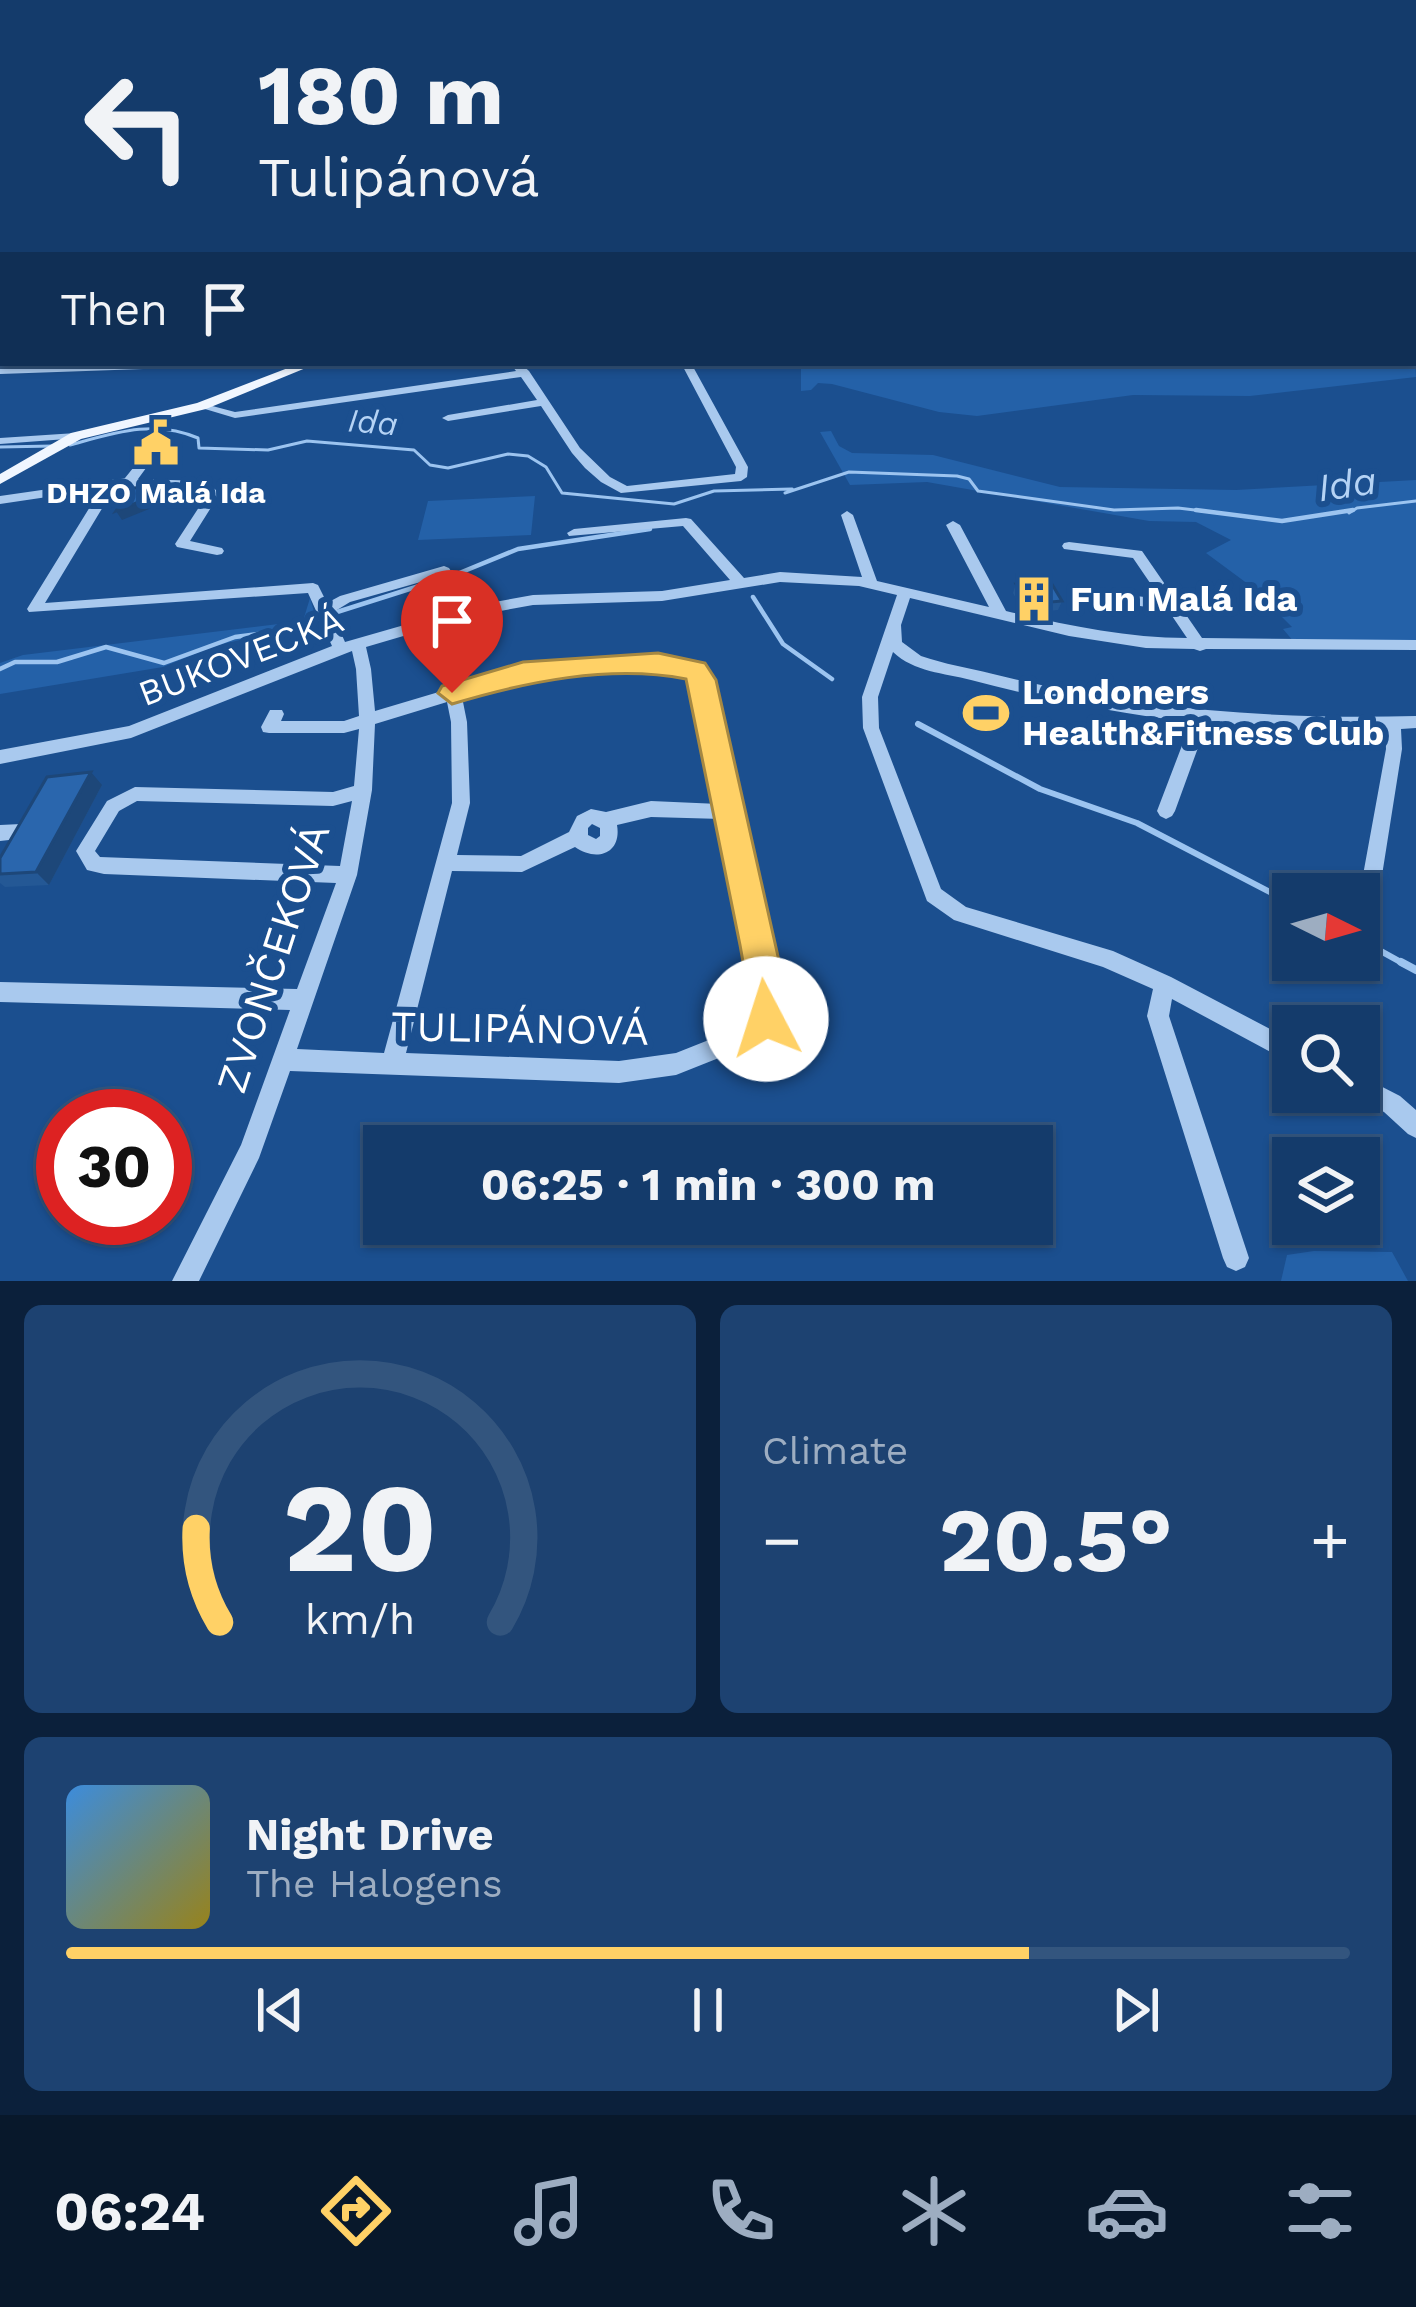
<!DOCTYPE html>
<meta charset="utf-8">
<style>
:root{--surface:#143b6b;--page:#1d4271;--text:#f1f3f6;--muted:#9dadc1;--line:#33557e;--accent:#ffd166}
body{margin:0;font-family:"Work Sans",sans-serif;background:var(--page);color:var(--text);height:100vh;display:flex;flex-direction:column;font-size:45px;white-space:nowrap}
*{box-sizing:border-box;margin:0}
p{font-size:39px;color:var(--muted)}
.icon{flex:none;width:66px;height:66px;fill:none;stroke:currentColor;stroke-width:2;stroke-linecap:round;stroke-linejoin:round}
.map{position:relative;height:1281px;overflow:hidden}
.drawer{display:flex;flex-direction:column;gap:24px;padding:24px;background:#0b203b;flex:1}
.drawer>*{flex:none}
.top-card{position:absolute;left:0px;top:0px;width:1416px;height:366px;box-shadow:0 3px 9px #0004,0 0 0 3px var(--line);background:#143b6b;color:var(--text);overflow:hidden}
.needle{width:78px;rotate:95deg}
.controls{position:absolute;left:1272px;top:873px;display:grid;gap:24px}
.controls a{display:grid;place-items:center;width:108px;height:108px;border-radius:0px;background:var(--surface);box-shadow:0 3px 9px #0004,0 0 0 3px var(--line);font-size:60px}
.speed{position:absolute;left:36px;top:1089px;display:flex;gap:24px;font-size:60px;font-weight:700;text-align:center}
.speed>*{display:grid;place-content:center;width:156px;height:156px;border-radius:50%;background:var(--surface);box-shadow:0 3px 9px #0004,0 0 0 3px var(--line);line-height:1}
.speed .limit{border:18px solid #d22;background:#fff;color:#111}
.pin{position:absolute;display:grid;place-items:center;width:102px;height:102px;color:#fff;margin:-123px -51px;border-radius:50% 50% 50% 0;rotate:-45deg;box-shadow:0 0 12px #0007}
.pin .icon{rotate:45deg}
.me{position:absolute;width:132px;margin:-66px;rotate:355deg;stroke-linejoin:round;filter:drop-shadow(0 0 9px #0008)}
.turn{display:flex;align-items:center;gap:42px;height:252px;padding:0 60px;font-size:54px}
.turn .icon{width:156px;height:156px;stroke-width:2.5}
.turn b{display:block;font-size:84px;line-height:102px}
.then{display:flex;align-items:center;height:114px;padding:0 60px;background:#0003;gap:24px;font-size:45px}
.big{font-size:90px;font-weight:700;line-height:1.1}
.drawer .tile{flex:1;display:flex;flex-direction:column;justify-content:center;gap:18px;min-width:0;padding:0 42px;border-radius:18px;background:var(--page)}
.drawer .dial{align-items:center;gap:0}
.dial svg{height:312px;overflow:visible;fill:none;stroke:var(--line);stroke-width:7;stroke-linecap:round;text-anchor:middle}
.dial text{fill:var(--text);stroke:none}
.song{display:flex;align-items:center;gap:36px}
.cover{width:144px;height:144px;border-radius:18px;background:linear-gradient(135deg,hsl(210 70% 55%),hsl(50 70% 35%))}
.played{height:12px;border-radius:6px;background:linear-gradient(90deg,var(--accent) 75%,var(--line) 75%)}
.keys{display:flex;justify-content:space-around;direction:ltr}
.heat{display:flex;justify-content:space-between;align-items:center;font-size:66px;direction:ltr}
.drawer .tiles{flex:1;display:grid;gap:24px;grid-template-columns:1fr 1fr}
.tile:last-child{grid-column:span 2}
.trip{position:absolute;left:363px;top:1125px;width:690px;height:120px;border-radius:0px;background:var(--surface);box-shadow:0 3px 9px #0004,0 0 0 3px var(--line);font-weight:700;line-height:120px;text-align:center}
.menu{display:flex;height:192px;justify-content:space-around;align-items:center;background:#08182b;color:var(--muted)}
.menu .icon{width:84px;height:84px}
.menu .current{color:var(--accent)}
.menu b{font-size:54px;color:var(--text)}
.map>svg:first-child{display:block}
.green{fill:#2461a8}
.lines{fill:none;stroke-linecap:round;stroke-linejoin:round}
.stream-far3{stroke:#9cc4f0;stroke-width:3}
.stream-far2{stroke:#9cc4f0;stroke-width:4.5}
.stream-far1{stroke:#9cc4f0;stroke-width:6}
.stream{stroke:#9cc4f0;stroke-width:8}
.minor{fill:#a9c9ee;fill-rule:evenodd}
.major{fill:#f0f6ff;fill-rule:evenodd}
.wall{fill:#245895}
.shaded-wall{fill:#1d4779}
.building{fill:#2a66ad;stroke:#1d4779;stroke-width:3}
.route{fill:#ffd166;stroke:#a68842;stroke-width:3}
.labels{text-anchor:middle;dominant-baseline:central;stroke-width:12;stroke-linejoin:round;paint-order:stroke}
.far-poi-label{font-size:30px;font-weight:bold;fill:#fff;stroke:#1b4f8f}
.far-water-label{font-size:33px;font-style:italic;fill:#b5d3f5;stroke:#1b4f8f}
.poi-label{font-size:36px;font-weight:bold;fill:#fff;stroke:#1b4f8f;text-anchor:start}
.street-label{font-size:36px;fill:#fff;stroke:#1b4f8f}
.water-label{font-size:39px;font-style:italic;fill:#b5d3f5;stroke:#1b4f8f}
.near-street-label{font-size:42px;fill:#fff;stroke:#1b4f8f}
</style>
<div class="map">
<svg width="1416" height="1281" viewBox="0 0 1416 1281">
<rect width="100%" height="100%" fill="#1b4f8f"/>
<path class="green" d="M 1413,324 L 1416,377 L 1250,396 L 1133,395 L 977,416 L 939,412 L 832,384 L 818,383 L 811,390 L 801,391 L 801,363 C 856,363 911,371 965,363 L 1413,363 Z
M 831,431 L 839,446 L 852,453 L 933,455 L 1060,487 L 1236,490 L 1416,480 L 1416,640 L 1294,642 L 1283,629 L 1292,627 L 1252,587 L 1206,553 L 1231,540 L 1196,522 L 1149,521 L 927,482 L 850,485 L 820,432 Z
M 535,496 L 531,535 L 418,540 L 428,501 Z
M 310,598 L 317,622 L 214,646 L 163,667 L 0,694 L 0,663 L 23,655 L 303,621 Z
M 1314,1251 L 1392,1252 L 1408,1281 L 1281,1281 L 1287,1255 Z"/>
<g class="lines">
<path class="stream-far3" d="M 70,445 C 114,433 154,419 198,438 L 199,448 L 268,450 L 307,441 L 414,450 L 430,465 L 448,468 L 508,454 L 528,456 L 546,467 L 562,493 L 674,504 L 714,491 L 792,489
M 0,447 L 53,446
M 785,493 L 849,472 L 957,476 L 969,479 L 978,491 L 1114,510 L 1178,508 L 1220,513
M 1349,513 L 1357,508 L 1416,501"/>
<path class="stream-far2" d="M 1196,510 L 1282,521 L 1353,510
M 753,597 L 783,644 L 832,679
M 0,669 L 15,662 L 57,662 L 106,647 L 164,663 L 235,637 L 274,632 L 457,574 L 518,549 L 650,529"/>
<path class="stream-far1" d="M 918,724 L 1040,789 L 1137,823 L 1293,904
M 1359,939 L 1406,965"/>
<path class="stream" d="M 1401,962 L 1416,970"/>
<path class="minor" d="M 140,363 L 234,363 L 229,366 L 0,374 L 0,368 Z
M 510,363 L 520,363 L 529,371 L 580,448 L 610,477 L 627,486 L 735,474 L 736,467 L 681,363 L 691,363 L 748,467 L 747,477 L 741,481 L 621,493 L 601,482 L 585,468 L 572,453 L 541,406 L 448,421 L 442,418 L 448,415 L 537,400 L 521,377 L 235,418 L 195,406 L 201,403 L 235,412 L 516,371 Z
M 76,433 L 80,434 L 80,438 L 0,444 L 0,438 Z
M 154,445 L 160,449 L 138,479 L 203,481 L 216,490 L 217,498 L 190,541 L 222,548 L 224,551 L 222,554 L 217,555 L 177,547 L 175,544 L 205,498 L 206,494 L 200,489 L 115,487 L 45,603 L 313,583 L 318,585 L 327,603 L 340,596 L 444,566 L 449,568 L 451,571 L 449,574 L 350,602 L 332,613 L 345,642 L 467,607 L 533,595 L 662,591 L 730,580 L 683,526 L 569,536 L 567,533 L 574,529 L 686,518 L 691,519 L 744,578 L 780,572 L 862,577 L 841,515 L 847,511 L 853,515 L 877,581 L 989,607 L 946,525 L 953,521 L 960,525 L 1006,611 C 1066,625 1125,638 1187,638 L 1168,610 L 1098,600 L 1096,597 L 1098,594 L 1103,592 L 1161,599 L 1133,558 L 1064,549 L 1062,546 L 1064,543 L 1069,542 L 1142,551 L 1202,638 L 1416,640 L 1416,650 L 1206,649 L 1200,651 L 1194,649 L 1146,648 L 1069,636 L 910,598 L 901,625 L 902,642 L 921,656 C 944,664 969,668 993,674 C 1132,709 1273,720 1416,716 L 1416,728 L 1401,729 L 1402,749 L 1377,907 L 1374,913 L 1367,916 L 1359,911 L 1359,897 L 1386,749 L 1385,729 L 1301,730 L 1207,723 L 1175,811 L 1172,816 L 1166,819 L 1160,816 L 1157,811 L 1191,722 C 1117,713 1043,699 971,680 C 944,673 914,672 893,652 L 878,697 L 879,728 L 941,889 L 966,907 L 1113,951 L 1171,977 L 1293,1041 L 1293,1064 L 1172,999 L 1169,1016 L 1249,1258 L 1245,1267 L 1236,1271 L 1227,1267 L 1223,1258 L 1147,1016 L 1153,989 L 1103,967 L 954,920 L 927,901 L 863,728 L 862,697 L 897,595 L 859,586 L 780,582 L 662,601 L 533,605 L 468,617 L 366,647 L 371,669 L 375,711 L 523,667 L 659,657 L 700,666 L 710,680 L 780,1001 L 778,1019 L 764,1040 L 676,1075 L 619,1083 L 290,1071 L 259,1158 L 199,1281 L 172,1281 L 241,1145 L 290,1010 L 0,1002 L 0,982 L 297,989 L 336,883 L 104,874 L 87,870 L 76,851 L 107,801 L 135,787 L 333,792 L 354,786 L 359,729 L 344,733 L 269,733 L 263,732 L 261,727 L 270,710 L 282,710 L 284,714 L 281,721 L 344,721 L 359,716 L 356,669 L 352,651 L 131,738 L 0,764 L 0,750 L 129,726 L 332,646 L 308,593 L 29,612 L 27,609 L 101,489 L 0,504 L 0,496 L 125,478 L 150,447 ZM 659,669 L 690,675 L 694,681 L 719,804 L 651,801 L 606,812 L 591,809 L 577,816 L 569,832 L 521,856 L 457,855 L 470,803 L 467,722 L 462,697 L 523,679 ZM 447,702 L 451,722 L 452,803 L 384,1053 L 297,1049 L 357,875 L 372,790 L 375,724 ZM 137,801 L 333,806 L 352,801 L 340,866 L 100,857 L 95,851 L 119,811 ZM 651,817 L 722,819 L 758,1001 L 757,1014 L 749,1024 L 676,1053 L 619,1061 L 406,1053 L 452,871 L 522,872 L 575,847 C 596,862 622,854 617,825 ZM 592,824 L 600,828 L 600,836 L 596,839 L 588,835 L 588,828 Z
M 21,824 L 27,826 L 30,832 L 27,838 L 0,841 L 0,825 Z
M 1359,1075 L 1400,1096 L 1416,1110 L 1416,1138 L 1408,1134 L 1384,1112 L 1351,1094 L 1350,1092 L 1359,1092 Z"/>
<path class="major" d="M 301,363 L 318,363 L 206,409 L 81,439 L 0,484 L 0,474 L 71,433 L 197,403 Z"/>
</g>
<path class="wall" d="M 1016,584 L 1062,601 L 1058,610 L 1037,612 L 1033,604 L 1020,606 L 1013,593 Z
M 102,785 L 49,885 L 5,887 L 0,883 L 0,858 Z"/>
<path class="shaded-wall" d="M 155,487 L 160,496 L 154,507 L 122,520 L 116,511 Z
M 91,772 L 102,785 L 49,885 L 36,872 Z"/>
<path class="building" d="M 155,487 L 149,498 L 116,511 L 132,488 Z
M 1050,581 L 1062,601 L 1040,603 L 1036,595 L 1023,596 L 1016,584 Z
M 91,772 L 36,872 L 0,874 L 0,858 L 47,777 Z"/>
<linearGradient id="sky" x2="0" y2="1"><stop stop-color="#0f2b4f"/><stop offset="0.42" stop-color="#39639b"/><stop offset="1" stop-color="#39639b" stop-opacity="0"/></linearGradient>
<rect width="1416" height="309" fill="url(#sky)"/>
<path class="route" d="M 658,653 L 705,663 L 716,680 L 788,1001 L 780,1033 L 766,1039 L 753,1033 L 747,1019 L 750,1001 L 740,945 L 686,679 C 610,664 525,682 452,704 L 438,693 L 442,686 L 523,662 Z"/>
<defs>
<g id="civic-bare" transform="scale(3.6)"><path d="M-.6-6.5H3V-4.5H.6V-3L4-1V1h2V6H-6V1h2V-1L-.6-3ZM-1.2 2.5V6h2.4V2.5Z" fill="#ffd166" stroke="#1b4f8f" stroke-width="2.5" paint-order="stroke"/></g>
<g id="building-bare" transform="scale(3.6)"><path d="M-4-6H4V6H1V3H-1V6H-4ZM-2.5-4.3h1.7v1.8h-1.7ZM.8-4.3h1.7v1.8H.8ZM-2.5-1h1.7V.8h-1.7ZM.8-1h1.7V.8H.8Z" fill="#ffd166" stroke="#1b4f8f" stroke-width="2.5" paint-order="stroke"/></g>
<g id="stadium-bare" transform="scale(3.6)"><path d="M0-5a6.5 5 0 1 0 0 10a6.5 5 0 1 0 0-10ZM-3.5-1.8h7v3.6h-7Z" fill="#ffd166" stroke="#1b4f8f" stroke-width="2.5" paint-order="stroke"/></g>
</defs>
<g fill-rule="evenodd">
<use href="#civic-bare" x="156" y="443"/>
<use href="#building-bare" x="1034" y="599"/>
<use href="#stadium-bare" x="986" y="713"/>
</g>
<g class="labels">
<g class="far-poi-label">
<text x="156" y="492">DHZO Malá Ida</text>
</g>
<g class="far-water-label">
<text transform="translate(373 422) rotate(5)">Ida</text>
</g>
<g class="poi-label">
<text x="1070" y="599">Fun Malá Ida</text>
<text x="1022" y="692">Londoners<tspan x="1022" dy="41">Health&amp;Fitness Club</tspan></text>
</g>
<g class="street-label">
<text transform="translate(241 657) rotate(-21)">BUKOVECKÁ</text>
</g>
<g class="water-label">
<text transform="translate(1347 484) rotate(-8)">Ida</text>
</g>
<g class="near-street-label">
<text transform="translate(273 958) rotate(-72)">ZVONČEKOVÁ</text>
<text transform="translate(520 1028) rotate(1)">TULIPÁNOVÁ</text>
</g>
</g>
</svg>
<div class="controls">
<a><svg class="needle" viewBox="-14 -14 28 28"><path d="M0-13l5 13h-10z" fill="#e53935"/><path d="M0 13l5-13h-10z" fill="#9dadc1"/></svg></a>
<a><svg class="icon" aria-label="search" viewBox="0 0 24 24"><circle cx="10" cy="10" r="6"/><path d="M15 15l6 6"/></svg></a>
<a><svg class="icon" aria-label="layers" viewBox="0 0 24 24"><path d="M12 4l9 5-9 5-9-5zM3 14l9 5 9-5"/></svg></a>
</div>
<div class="speed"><div class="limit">30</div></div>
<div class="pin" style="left:452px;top:693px;background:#d93025"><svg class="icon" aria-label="arrive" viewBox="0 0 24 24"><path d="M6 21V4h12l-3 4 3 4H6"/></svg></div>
<svg class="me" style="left:766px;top:1019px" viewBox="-20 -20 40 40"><circle r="19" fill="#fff"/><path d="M0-13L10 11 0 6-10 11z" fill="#ffd166"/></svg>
<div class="trip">06:25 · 1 min · 300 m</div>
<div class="top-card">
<div class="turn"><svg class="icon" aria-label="left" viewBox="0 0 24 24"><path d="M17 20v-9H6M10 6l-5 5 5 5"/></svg><div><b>180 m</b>Tulipánová</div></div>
<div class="then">Then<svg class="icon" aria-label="arrive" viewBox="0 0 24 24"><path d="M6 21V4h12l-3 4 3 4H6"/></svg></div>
</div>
</div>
<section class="drawer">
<div class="tiles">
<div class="tile dial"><svg viewBox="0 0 100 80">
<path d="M14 69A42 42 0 1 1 86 69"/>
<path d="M14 69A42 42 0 0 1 8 45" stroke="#ffd166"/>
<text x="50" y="56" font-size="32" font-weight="700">20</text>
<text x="50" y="72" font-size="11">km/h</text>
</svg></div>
<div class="tile"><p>Climate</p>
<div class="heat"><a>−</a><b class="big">20.5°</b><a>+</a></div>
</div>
<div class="tile">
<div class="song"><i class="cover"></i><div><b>Night Drive</b><p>The Halogens</p></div></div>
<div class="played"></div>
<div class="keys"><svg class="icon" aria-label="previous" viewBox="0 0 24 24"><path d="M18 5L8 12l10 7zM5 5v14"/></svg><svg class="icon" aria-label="pause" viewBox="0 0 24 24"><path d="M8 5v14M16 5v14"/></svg><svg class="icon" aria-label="next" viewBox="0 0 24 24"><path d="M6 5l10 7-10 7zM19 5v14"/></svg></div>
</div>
</div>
</section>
<nav class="menu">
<b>06:24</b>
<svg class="icon current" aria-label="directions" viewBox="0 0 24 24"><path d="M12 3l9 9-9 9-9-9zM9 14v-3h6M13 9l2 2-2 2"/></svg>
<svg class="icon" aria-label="music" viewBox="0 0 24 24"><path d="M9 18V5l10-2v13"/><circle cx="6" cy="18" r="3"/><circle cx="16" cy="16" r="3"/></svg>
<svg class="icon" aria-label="phone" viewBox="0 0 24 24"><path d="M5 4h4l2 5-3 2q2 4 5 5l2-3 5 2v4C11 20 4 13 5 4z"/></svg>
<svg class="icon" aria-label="climate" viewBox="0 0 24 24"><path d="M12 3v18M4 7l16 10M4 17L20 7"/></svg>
<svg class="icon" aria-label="car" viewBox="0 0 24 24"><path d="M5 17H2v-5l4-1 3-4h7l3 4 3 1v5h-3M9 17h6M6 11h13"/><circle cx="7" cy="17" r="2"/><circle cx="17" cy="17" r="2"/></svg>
<svg class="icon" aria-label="filters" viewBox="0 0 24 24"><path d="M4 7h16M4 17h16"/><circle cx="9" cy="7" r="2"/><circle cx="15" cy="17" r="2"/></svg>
</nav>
